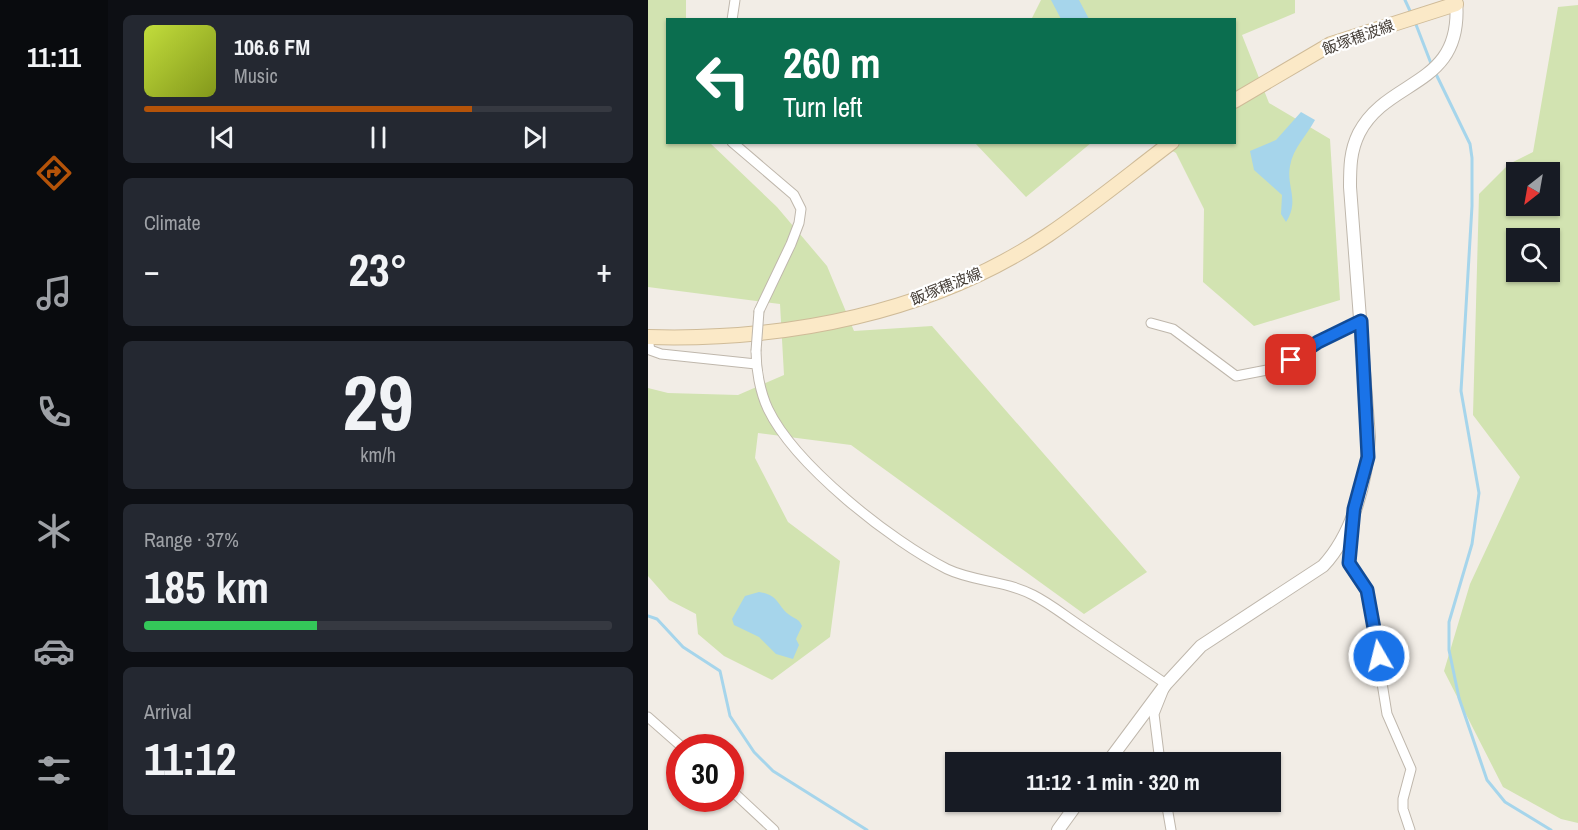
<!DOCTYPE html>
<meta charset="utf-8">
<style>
:root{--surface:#171b24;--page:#242831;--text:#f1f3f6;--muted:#9ea1a6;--line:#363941;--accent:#b45309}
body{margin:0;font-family:"Archivo Narrow","Noto Sans JP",sans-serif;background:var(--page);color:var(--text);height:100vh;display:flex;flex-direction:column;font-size:22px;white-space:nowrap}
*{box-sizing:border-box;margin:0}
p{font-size:20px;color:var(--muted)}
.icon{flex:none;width:33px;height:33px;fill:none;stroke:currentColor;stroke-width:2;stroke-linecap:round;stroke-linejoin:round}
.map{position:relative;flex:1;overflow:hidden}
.details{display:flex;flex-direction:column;gap:15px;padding:15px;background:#0d0f14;width:540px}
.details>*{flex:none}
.banner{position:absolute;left:18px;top:18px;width:570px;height:126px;border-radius:0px;box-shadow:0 2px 4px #0004;background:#0b6e4f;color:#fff;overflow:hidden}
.needle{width:39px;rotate:211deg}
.tools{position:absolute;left:858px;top:162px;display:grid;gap:12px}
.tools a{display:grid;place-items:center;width:54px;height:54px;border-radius:0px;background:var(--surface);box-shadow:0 2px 4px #0004;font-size:30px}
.speed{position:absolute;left:18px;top:734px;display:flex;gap:12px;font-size:30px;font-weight:700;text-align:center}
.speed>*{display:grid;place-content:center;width:78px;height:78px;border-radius:50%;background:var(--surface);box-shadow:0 2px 4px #0004;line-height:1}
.speed .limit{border:9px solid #d22;background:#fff;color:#111}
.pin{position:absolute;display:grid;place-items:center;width:51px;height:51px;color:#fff;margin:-26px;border-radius:12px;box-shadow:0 3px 9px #0006}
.me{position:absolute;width:66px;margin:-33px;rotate:352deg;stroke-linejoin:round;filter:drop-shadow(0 0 4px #0008)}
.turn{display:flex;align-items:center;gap:21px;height:126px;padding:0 18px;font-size:27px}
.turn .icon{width:78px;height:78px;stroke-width:2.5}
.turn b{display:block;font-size:42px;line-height:51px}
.big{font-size:45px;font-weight:700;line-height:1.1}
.details .tile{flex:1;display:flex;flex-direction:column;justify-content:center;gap:9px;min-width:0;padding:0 21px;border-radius:9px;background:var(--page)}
.details .dial{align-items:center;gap:0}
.dial b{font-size:78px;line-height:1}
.song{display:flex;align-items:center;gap:18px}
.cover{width:72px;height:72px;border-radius:9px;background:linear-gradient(135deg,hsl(70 70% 55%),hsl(70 70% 35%))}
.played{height:6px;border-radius:3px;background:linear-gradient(90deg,var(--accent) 70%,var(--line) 70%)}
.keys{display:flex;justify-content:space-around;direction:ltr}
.heat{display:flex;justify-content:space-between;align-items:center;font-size:33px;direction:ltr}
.charge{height:9px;border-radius:4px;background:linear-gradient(90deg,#34c759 37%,var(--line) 0)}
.trip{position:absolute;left:297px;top:752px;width:336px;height:60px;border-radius:0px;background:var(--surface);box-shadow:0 2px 4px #0004;font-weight:700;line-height:60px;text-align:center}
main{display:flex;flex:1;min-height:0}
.menu{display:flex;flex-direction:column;width:108px;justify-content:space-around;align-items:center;background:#090b0e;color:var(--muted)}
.menu .icon{width:42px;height:42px}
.menu .current{color:var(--accent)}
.menu b{font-size:27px;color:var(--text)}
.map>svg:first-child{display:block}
.green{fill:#d2e3b1;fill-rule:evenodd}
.water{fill:#a6d5eb}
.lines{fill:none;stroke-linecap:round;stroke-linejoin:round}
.stream{stroke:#a6d5eb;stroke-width:3}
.minor-casing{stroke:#bfb7ac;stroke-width:11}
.tertiary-casing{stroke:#bfb7ac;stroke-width:14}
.secondary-casing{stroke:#cfbb98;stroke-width:16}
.minor{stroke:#fff;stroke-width:9}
.tertiary{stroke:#fff;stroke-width:12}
.secondary{stroke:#fbe9c7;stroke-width:14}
.minor-bridge-casing{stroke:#bfb7ac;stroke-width:11;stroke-linecap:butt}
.minor-bridge{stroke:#fff;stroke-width:9}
.route-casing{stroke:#114b97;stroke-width:15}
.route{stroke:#1a73e8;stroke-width:10}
.labels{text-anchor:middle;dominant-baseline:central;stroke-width:4.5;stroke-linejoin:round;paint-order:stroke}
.street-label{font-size:15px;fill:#443d36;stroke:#fff}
</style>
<main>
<nav class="menu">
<b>11:11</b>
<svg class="icon current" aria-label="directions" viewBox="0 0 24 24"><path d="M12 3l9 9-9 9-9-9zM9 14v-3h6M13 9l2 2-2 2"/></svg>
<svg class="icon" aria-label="music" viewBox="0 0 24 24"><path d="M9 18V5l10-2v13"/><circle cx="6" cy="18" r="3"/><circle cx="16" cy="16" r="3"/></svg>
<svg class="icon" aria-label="phone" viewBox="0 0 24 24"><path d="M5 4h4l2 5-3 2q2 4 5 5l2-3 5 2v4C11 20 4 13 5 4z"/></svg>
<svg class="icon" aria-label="climate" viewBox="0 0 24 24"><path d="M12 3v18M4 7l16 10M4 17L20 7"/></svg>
<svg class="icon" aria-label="car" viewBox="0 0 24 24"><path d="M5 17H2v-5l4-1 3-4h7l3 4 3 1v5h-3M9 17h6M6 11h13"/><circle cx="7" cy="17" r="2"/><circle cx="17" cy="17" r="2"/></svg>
<svg class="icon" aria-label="filters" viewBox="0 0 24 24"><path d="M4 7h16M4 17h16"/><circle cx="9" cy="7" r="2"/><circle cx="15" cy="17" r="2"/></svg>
</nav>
<section class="details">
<div class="tile">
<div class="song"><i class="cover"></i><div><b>106.6 FM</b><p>Music</p></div></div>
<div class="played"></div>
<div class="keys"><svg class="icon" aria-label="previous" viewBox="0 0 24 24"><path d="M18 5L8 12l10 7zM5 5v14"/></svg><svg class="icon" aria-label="pause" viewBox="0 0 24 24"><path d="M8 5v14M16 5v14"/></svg><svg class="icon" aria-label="next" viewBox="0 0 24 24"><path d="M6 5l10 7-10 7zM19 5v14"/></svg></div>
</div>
<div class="tile"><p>Climate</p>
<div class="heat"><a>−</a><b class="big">23°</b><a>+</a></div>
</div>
<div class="tile dial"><b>29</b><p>km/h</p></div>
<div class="tile"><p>Range · 37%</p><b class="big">185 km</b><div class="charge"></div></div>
<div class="tile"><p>Arrival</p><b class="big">11:12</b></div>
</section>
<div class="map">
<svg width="930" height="830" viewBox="0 0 930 830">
<rect width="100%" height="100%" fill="#f2ede6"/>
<path class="green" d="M 0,0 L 38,0 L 38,19 L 20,20 L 20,142 L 62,143 L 129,207 L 179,266 L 206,331 L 284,326 L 499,572 L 436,614 L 203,445 L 110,433 L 107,458 L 140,522 L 192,561 L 182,637 L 124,680 L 76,656 L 50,634 L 48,614 L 21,600 L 0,576 L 0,388 L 20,393 L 90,395 L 136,375 L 132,304 L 0,287 Z
M 393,0 L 647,0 L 647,13 L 594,35 L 621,103 L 682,139 L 692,300 L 606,326 L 555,282 L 556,209 L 528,153 L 510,143 L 586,142 L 586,20 L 383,20 Z
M 930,5 L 930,823 L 913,819 L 855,787 L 796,671 L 822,584 L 872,477 L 825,415 L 831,194 L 861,164 L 885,152 L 910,7 ZM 868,172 L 902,172 L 902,206 L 868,206 ZM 902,238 L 902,272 L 868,272 L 868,238 Z
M 327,143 L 443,143 L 378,197 Z"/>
<path class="water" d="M 403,0 L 431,0 L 441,19 L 413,19 Z
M 653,112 L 667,120 C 659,135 645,148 642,166 C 638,187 652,200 638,222 L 633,214 L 634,195 L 606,170 L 602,151 L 628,140 Z
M 111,592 C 132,595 129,607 143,616 C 149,620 151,619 154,626 L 148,639 L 151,645 L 145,659 L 128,654 L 111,637 L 86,625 L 84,619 L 97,596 Z"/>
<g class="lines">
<path class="stream" d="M 757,0 L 763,13
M 767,22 L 784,66
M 787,72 L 822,144 L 824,158 L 824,206 L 813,391 L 831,493 L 824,544 L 801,622 L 801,650 L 811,698 L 839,780 L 857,802 L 903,830
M 0,616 L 9,619 L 35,647 L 72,671 L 82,716 L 106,752 L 125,771 L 219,830"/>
<g class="minor-casing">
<path id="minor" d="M 84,20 L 87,0
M 84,142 L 146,195 L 153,209 L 151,223 L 143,244 L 111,311
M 503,323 L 525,329 L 588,376 L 619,370 L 643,360 L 670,342 L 713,321
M 0,339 L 2,350 L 13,354 L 108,364
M 108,351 C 108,369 112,392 120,409 C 147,465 243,541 299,569 C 326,582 356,580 385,595 C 401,603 416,615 431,625 C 460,645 489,664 518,684 L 506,714 L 512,762
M 704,523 L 701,563 L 719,590 L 739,714 L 763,769 L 755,799 L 755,809 L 762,830
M 0,717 L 34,747
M 82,789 L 126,830
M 518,801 L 523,830"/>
</g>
<g class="tertiary-casing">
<path id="tertiary" d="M 460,762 L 518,684 L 553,646 L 675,566 C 705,534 719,481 721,437 L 702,187 C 702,168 702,151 711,133 C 740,77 816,88 808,0
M 410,830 L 431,801"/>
</g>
<g class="secondary-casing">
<path id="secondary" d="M 586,101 L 683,44 L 808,4
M 0,337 C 138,341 284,313 400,235 C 443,206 483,173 524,142"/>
</g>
<use href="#minor" class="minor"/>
<use href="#tertiary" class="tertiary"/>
<use href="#secondary" class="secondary"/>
<g class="minor-bridge-casing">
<path id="minor-bridge" d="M 108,351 L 111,311"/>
</g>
<use href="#minor-bridge" class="minor-bridge"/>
</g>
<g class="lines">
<g class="route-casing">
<path id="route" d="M 643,360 L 670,342 L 713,321 L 720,457 L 706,509 L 701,563 L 719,590 L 731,656"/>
</g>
<use href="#route" class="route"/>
</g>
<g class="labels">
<g class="street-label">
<text transform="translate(710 37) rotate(-20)">飯塚穂波線</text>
<text transform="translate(298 286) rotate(-22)">飯塚穂波線</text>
</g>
</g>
</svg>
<div class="tools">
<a><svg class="needle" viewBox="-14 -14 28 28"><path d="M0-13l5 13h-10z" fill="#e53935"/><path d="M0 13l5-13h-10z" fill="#9ea1a6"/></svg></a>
<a><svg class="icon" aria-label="search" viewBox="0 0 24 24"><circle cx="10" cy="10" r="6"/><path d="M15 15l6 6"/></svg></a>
</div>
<div class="speed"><div class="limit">30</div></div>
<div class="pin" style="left:643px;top:360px;background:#d93025"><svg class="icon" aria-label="arrive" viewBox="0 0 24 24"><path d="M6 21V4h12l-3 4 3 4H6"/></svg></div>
<svg class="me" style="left:731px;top:656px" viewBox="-20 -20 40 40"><circle r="17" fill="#1a73e8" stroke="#fff" stroke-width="3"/><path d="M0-11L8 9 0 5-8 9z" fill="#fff"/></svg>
<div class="trip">11:12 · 1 min · 320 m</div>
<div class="banner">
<div class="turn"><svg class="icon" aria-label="left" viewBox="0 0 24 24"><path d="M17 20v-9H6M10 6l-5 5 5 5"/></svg><div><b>260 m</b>Turn left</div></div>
</div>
</div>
</main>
